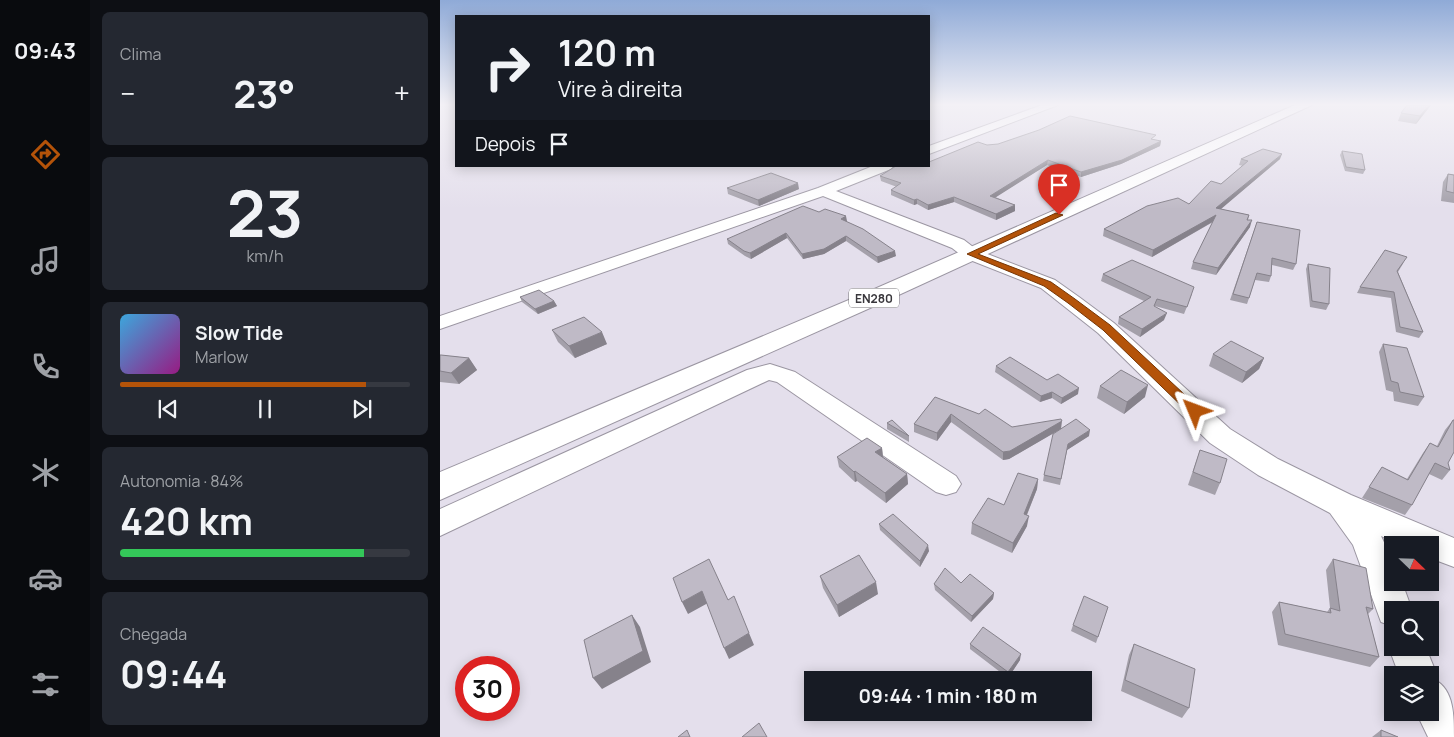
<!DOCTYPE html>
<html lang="pt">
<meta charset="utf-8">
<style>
:root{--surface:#171b24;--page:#242831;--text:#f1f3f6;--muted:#9ea1a6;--line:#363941;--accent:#b45309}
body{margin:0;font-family:Manrope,sans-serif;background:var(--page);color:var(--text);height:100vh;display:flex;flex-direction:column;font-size:19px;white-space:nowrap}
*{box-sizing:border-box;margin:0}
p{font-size:16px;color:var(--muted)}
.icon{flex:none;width:28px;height:28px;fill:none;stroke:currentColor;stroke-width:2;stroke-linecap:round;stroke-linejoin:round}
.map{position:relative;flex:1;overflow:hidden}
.side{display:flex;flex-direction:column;gap:12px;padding:12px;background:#0d0f14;width:350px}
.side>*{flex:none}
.banner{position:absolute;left:15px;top:15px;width:475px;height:152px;border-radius:0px;box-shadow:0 2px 12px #0003;background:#171b24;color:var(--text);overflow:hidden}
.needle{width:32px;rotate:113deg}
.buttons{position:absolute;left:944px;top:536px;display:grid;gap:10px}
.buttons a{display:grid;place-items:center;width:55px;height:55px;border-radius:0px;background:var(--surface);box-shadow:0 2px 12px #0003;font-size:25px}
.speed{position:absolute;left:15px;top:656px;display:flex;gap:10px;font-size:25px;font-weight:700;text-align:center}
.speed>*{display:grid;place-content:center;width:65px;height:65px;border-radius:50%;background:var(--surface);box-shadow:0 2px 12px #0003;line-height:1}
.speed .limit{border:8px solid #d22;background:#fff;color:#111}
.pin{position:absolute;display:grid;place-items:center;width:42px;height:42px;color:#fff;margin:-51px -21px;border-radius:50% 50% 50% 0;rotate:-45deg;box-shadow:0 0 5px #0007}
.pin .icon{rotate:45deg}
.me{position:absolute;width:55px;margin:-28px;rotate:314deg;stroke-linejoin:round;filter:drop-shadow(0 0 4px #0008)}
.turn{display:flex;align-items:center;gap:18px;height:105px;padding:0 20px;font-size:22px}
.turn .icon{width:65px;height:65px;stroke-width:2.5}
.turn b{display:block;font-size:35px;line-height:42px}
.then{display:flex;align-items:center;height:48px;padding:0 20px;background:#0003;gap:10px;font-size:19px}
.big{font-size:38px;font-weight:700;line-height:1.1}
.side .card{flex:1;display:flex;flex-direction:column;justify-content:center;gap:8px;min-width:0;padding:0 18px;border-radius:8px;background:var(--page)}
.side .dial{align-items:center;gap:0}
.dial b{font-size:65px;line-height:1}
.song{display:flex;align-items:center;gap:15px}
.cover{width:60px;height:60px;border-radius:8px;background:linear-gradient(135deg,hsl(200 70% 55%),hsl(310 70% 35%))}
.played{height:5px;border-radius:2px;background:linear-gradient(90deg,var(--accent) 85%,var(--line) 85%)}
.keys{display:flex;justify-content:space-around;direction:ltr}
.heat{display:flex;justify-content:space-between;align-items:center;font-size:28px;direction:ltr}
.charge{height:8px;border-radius:4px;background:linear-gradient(90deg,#34c759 84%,var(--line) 0)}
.trip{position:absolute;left:364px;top:671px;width:288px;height:50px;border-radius:0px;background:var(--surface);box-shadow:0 2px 12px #0003;font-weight:700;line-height:50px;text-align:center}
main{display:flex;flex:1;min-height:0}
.tabs{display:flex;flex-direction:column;width:90px;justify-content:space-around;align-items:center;background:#090b0e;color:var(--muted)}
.tabs .icon{width:35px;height:35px}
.tabs .current{color:var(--accent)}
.tabs b{font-size:22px;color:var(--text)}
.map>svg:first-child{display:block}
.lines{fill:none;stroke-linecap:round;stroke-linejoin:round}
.minor-casing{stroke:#9b96a2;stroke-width:2}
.major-casing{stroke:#9b96a2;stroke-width:2}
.minor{fill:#fff;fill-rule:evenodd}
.major{fill:#fff;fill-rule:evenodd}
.wall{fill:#a4a0aa}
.shaded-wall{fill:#86828b}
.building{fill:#bfbac6;stroke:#86828b}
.route{fill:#b45309;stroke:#753606}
.labels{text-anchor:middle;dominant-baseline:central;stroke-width:5;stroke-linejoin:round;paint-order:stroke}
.shield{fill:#fff;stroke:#747376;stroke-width:1}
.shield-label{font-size:12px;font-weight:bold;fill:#39373c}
</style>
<main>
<nav class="tabs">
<b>09:43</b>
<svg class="icon current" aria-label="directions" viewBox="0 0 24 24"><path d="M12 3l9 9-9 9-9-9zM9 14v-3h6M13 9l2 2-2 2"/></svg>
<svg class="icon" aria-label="music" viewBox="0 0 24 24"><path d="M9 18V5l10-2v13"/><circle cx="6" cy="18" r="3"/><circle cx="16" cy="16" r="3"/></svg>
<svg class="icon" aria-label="phone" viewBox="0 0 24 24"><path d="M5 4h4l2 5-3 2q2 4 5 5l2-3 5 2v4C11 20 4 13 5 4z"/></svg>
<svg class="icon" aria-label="climate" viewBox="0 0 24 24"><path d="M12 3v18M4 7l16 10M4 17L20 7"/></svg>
<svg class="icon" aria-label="car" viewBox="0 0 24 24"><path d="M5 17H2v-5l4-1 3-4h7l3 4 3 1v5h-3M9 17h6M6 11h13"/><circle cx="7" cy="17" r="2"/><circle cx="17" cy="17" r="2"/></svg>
<svg class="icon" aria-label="filters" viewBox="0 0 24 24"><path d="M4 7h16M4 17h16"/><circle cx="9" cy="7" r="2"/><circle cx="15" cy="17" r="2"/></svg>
</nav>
<section class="side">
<div class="card"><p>Clima</p>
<div class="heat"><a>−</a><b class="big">23°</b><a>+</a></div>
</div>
<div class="card dial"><b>23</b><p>km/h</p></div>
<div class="card">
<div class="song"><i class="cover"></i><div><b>Slow Tide</b><p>Marlow</p></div></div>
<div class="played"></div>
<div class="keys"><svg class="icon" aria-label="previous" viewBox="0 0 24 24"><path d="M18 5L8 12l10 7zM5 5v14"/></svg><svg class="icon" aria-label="pause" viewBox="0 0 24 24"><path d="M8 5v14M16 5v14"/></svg><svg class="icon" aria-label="next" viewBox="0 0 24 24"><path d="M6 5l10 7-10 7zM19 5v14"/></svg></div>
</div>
<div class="card"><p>Autonomia · 84%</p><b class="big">420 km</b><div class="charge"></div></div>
<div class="card"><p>Chegada</p><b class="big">09:44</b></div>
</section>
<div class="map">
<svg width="1014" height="737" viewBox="0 0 1014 737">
<rect width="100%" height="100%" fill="#e4dfec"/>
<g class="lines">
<g class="minor-casing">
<path id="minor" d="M 602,105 L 618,105 L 489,154 L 489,146 Z
M 433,166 L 453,166 L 451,169 L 396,191 L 524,240 L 537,250 L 615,280 L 639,297 L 674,323 L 790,429 L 838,459 L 911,495 L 1014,538 L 1014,567 L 990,558 L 990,545 L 962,545 L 941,536 L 952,559 L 952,582 L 962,582 L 972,610 L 952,610 L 952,626 L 941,622 L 913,545 L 890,513 L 818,475 L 770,443 L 658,333 L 601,288 L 525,258 L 512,248 L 383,196 L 0,329 L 0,316 L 378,188 Z
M 330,364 L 355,372 L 516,476 L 521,484 L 516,492 L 506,495 L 496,492 L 337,382 L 329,380 L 0,536 L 0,509 L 307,370 Z
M 952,640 L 952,648 L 986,648 L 997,675 L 995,680 C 1014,690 1014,716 1014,737 L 988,737 L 976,712 L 990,712 L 990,675 L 959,675 L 949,648 Z"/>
</g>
<g class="major-casing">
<path id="major" d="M 855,105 L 872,105 L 439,304 L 0,500 L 0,472 L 423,294 Z"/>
</g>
<use href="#minor" class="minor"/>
<use href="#major" class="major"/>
</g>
<path class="wall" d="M 991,105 L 976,124 L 958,121 L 961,113 Z
M 715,139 L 714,140 L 721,141 L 720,146 L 681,164 L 641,177 L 607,165 L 555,197 L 575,205 L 575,211 L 556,220 L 514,202 L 488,210 L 477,204 L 474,205 L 451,195 L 451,190 L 457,187 L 441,181 L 440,176 L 489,166 L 547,145 Z
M 902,151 L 925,170 L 923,174 L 905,171 L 900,155 Z
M 801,159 L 840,159 L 780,209 L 809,215 L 808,220 L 810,227 L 776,275 L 751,269 L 753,262 L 773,222 L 712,257 L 663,236 L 664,229 L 749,204 L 781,184 L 803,166 L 799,165 Z
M 1008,174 L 1014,175 L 1014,203 L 1001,201 L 1003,182 Z
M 287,188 L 359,189 L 319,206 L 288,194 Z
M 406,216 L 406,221 L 456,256 L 438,263 L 406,241 L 384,254 L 363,259 L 347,238 L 311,259 L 305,256 L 288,244 L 287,239 Z
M 817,222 L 856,264 L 853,270 L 832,265 L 831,276 L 829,282 L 815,280 L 807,304 L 790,300 Z
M 964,262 L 958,272 L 983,332 L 979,338 L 956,332 L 951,298 L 917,293 L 920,287 Z
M 868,264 L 889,304 L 886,310 L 870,307 L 866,269 Z
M 663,274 L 752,294 L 744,314 L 715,306 L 715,307 L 724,320 L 700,337 L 678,324 L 679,317 L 704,301 L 661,281 Z
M 80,297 L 114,301 L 117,306 L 98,314 L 82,302 Z
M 112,330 L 167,344 L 135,358 L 118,342 Z
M 943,344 L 984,397 L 978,406 L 954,401 L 953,392 L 946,390 L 939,352 Z
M 773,354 L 824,358 L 819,369 L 802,383 L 769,366 Z
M 0,355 L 29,358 L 37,370 L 19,384 L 0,382 Z
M 556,366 L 607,380 L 638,394 L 621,404 L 612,398 L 600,402 L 555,372 Z
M 660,386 L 705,397 L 684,414 L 657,398 Z
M 495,397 L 572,427 L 621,429 L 649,436 L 627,450 L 620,485 L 603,481 L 604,475 L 620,429 L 569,459 L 563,460 L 511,422 L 497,441 L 474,432 L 474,424 Z
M 1013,420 L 1008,463 L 1010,470 L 1002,480 L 989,474 L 972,505 L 965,515 L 922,498 L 942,467 L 967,479 L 983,453 L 990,443 L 997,446 L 1005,430 Z
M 447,423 L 469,436 L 469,442 L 447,429 Z
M 442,448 L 443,457 L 467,474 L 468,484 L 446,503 L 417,481 L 415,482 L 399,467 L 397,457 Z
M 760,450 L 780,483 L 775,495 L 748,485 Z
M 598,479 L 597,489 L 587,515 L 587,526 L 572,553 L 531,534 L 532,523 L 564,505 Z
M 439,524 L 489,551 L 480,567 L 440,530 Z
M 893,559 L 933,609 L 928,614 L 939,657 L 930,667 L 838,645 L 832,612 L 839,602 L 887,612 L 890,608 L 886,570 Z
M 380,576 L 438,594 L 399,617 L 383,588 Z
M 521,583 L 554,593 L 553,599 L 531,622 L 495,590 L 494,584 Z
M 668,607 L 656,643 L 631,631 L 633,625 Z
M 530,644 L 580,660 L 568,678 L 530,649 Z
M 694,644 L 749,708 L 742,718 L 681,691 L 689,655 Z
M 941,730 L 958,737 L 932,737 Z"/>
<path class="shaded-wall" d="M 989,105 L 991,105 L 976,124 L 980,116 Z
M 721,141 L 720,146 L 681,164 L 641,177 L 641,172 Z
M 842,154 L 840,159 L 774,215 L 776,208 Z
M 608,160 L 607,165 L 550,201 L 550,196 Z
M 358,183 L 359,189 L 319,206 L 318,200 Z
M 514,197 L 514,202 L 488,210 L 488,205 Z
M 477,199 L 477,204 L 474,205 L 474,200 Z
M 575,205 L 575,211 L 556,220 L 556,214 Z
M 776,215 L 774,221 L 712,257 L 713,250 Z
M 406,216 L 407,221 L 402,223 L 401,219 Z
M 812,220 L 810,227 L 776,275 L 778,268 Z
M 346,233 L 347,238 L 311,259 L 310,253 Z
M 406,236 L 406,241 L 384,254 L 363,259 L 362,254 Z
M 455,251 L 456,256 L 438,263 L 437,257 Z
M 114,301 L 117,306 L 98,314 L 95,309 Z
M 727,313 L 724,320 L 700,337 L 702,329 Z
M 162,332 L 167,344 L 135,358 L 129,346 Z
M 29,358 L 37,370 L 19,384 L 11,373 Z
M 824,358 L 819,369 L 802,383 L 806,372 Z
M 708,385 L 705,397 L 684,414 L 687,402 Z
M 639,388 L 638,394 L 621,404 L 622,398 Z
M 612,392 L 612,398 L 600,402 L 601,396 Z
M 511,414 L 511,422 L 497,441 L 497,433 Z
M 622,421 L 621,429 L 569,459 L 563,460 L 563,452 Z
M 650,430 L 649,436 L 627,450 L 620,485 L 628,444 Z
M 442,448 L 443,458 L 435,452 Z
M 415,471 L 417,481 L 415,482 L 414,472 Z
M 467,474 L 468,484 L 446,503 L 445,493 Z
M 598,479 L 597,489 L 583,524 L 584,514 Z
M 589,516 L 587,526 L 572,553 L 573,543 Z
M 488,545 L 489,551 L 480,567 L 480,561 Z
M 436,582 L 438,594 L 399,617 L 397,605 Z
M 262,591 L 268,603 L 248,614 L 242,602 Z
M 554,593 L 553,599 L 531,622 L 532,616 Z
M 192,615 L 200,627 L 211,662 L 162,689 L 153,678 Z
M 309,633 L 314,645 L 289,659 L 284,648 Z
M 581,654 L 580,660 L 568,678 L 568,672 Z"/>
<path class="building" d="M 967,105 L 989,105 L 980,116 L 961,113 Z
M 630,116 L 716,135 L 711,139 L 721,141 L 682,160 L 641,172 L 608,160 L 550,196 L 575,205 L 556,214 L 514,197 L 488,205 L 477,199 L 474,200 L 451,190 L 461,183 L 440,176 L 456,166 L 489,166 L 489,162 L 538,142 L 547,145 L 558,144 L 599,130 Z
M 823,149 L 842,154 L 776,208 L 809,215 L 807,220 L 812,220 L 778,268 L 753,262 L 776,215 L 713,250 L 664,229 L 707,206 L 738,198 L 749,204 L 771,181 L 781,184 L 808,161 L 801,159 Z
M 902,151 L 922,154 L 925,170 L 906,167 Z
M 331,173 L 358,183 L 318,200 L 287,188 Z
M 1008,174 L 1014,175 L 1014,193 L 1006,191 Z
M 363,206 L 379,212 L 385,209 L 406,216 L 401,219 L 423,229 L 455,251 L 437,257 L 406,236 L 384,249 L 362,254 L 346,233 L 310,253 L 304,251 L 287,239 Z
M 817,222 L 860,230 L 856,264 L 832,258 L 831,276 L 817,273 L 809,298 L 793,294 Z
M 945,250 L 967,257 L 957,271 L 983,332 L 960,327 L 954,292 L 920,287 Z
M 692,260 L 754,287 L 747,307 L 717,299 L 714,306 L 727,313 L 702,329 L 681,318 L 679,317 L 711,297 L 663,274 Z
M 868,264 L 890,268 L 889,304 L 872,301 Z
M 99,290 L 114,301 L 95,309 L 80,297 Z
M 144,317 L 162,332 L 129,346 L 112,330 Z
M 791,341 L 824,358 L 806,372 L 773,354 Z
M 943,344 L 967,348 L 984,397 L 960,392 L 958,383 L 951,381 Z
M 0,355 L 1,355 L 29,358 L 11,373 L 0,371 Z
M 570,357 L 607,380 L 618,374 L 639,388 L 622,398 L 612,392 L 601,396 L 556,366 Z
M 681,370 L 708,385 L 687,402 L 660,386 Z
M 495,397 L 539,414 L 545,409 L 572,427 L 621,419 L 622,421 L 570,451 L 563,452 L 511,414 L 497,433 L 474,424 Z
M 636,419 L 650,430 L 628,444 L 621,479 L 604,475 L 613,434 Z
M 452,420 L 469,436 L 447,423 Z
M 1013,420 L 1014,420 L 1014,452 L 1008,463 L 1010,470 L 995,463 L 972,505 L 929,487 L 942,467 L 968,480 L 990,443 L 998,447 Z
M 427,438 L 442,448 L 435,452 L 467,474 L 445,493 L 415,471 L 414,472 L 397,457 Z
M 760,450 L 787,459 L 780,483 L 753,472 Z
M 578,473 L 598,479 L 584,514 L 589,516 L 573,543 L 532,523 L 548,498 L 564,505 Z
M 453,514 L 488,545 L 480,561 L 439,524 Z
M 419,555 L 436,582 L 397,605 L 380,576 Z
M 269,559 L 288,600 L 294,596 L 309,633 L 284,648 L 262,591 L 242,602 L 233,578 Z
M 893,559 L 926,568 L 933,609 L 926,607 L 939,657 L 845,634 L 839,602 L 891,613 L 890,608 L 900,611 Z
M 505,568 L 521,583 L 530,574 L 554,593 L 532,616 L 494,584 Z
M 644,596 L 668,607 L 658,637 L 633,625 Z
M 192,615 L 203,651 L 153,678 L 144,640 Z
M 543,627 L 581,654 L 568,672 L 530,644 Z
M 694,644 L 755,669 L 749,708 L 685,680 Z
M 319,723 L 327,737 L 302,737 Z
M 247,730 L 250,737 L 238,737 Z
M 941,730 L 958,737 L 941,737 Z"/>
<linearGradient id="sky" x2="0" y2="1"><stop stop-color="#8faad7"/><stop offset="0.5" stop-color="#f3f1f6"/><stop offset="1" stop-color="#f3f1f6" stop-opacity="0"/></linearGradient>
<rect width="1014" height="209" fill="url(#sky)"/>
<path class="route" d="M 616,213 L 623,215 L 538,254 L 611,282 L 635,299 L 670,325 L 759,408 L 761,411 L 759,414 L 750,414 L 663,330 L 628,303 L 604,286 L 527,254 Z"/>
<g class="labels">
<rect class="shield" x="409" y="288.5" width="50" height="19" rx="4"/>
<g class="shield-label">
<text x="434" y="298">EN280</text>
</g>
</g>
</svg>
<div class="buttons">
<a><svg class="needle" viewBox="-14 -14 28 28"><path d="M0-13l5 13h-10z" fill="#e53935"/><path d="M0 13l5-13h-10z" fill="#9ea1a6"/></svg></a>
<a><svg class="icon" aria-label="search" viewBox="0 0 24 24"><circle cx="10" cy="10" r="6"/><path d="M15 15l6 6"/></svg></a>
<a><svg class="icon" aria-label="layers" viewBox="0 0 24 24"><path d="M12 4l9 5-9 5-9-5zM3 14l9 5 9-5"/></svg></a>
</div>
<div class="speed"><div class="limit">30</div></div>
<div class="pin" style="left:619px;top:215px;background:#d93025"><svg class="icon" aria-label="arrive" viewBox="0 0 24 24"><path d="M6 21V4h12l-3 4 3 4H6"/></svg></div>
<svg class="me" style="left:755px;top:411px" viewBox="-20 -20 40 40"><path d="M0-17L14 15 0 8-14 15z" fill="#b45309" stroke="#fff" stroke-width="4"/></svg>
<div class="trip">09:44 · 1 min · 180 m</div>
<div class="banner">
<div class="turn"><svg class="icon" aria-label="right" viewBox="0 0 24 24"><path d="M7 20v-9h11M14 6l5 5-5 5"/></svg><div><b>120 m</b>Vire à direita</div></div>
<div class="then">Depois<svg class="icon" aria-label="arrive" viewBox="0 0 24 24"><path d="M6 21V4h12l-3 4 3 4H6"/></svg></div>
</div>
</div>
</main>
